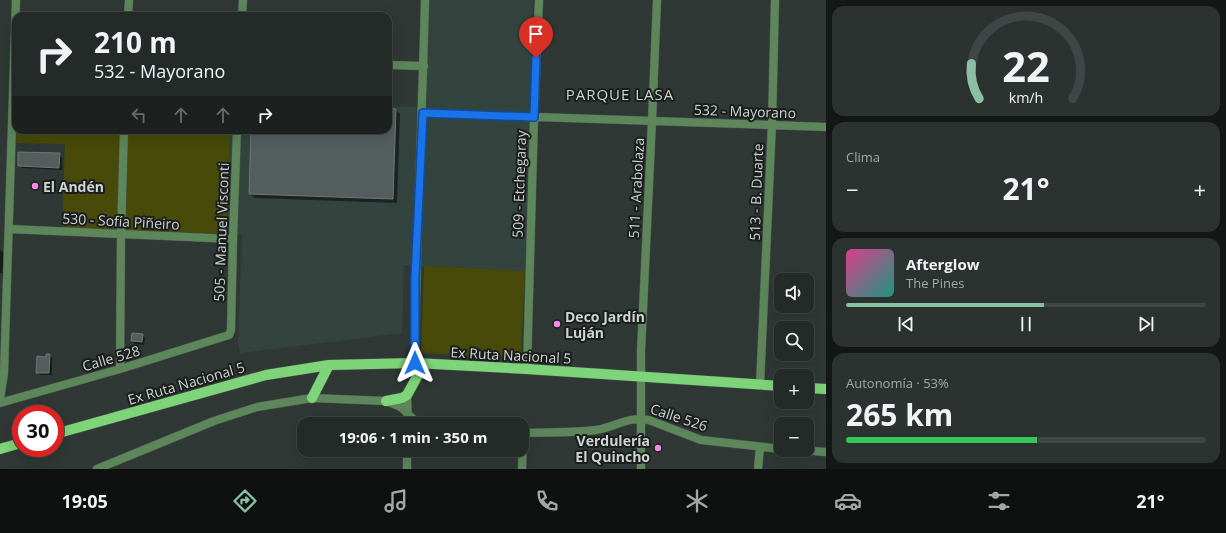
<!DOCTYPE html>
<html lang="es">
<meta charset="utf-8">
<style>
:root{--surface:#232a28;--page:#2b3230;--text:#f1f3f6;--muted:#a3a7a8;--line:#404645;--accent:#8abfa5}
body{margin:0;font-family:"Open Sans",sans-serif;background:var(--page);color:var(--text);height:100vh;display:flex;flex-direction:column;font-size:15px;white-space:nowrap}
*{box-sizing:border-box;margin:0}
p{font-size:13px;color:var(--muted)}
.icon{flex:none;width:22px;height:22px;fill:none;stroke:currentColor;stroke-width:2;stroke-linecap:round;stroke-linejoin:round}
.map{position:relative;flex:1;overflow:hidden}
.sheet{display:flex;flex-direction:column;gap:6px;padding:6px;background:#131716;width:400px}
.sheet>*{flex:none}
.top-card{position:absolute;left:12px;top:12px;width:380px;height:122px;border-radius:12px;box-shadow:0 4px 16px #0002,0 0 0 1px var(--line);background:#232a28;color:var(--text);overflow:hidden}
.tools{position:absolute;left:774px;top:273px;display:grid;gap:8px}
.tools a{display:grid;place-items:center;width:40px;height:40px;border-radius:8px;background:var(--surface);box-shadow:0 4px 16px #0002,0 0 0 1px var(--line);font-size:20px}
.speed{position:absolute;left:12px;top:405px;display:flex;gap:8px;font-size:20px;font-weight:700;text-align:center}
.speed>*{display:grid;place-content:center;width:52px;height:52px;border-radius:50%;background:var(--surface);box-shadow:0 4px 16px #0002,0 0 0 1px var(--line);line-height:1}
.speed .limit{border:6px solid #d22;background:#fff;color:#111}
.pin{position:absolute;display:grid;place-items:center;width:34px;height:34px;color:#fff;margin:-41px -17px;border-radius:50% 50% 50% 0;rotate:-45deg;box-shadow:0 0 4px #0007}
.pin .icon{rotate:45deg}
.me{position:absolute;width:44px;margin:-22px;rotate:0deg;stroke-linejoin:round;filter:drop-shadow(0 0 3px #0008)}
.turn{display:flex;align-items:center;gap:14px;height:84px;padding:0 16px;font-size:18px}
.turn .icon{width:52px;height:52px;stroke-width:2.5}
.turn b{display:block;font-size:28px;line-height:34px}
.lanes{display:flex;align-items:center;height:38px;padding:0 16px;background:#0003;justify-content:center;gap:20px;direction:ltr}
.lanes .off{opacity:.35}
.big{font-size:30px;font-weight:700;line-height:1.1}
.sheet .tile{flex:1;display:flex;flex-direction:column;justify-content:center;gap:6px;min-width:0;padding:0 14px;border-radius:12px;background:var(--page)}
.sheet .dial{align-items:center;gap:0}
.dial svg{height:104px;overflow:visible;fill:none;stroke:var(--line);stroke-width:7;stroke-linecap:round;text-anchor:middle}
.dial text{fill:var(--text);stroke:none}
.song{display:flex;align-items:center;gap:12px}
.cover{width:48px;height:48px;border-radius:6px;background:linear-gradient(135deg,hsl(330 70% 55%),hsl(170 70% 35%))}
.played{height:4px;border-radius:2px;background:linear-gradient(90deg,var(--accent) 55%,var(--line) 55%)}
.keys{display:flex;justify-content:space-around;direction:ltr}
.heat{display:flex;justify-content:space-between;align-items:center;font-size:22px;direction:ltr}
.charge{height:6px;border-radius:3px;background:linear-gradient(90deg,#34c759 53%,var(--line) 0)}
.trip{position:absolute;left:297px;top:417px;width:232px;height:40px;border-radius:12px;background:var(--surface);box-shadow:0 4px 16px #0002,0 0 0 1px var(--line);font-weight:700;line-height:40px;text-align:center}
.tab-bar{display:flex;height:64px;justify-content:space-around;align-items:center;background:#0e1110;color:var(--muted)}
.tab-bar .icon{width:28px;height:28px}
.tab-bar .active{color:var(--accent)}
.tab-bar b{font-size:18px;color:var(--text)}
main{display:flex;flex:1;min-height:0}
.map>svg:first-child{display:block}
.built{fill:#33443f}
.green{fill:#484a09}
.shadow{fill:#0007}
.building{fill:#545e5f;stroke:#6c7778}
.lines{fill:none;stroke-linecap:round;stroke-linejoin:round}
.minor-casing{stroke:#4c5451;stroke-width:9}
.tertiary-casing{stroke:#4c5451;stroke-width:9}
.primary-casing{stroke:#4c5451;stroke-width:11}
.minor{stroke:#5d865a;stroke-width:8}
.tertiary{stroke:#5d865a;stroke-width:8}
.primary{stroke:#7ed579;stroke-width:10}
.route-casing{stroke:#114b97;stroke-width:10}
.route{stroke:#1a73e8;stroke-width:7}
.poi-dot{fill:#f987e8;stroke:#1a1e1d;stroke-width:1.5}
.labels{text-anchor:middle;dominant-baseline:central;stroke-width:4;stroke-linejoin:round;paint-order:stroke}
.street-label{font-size:14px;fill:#ced4d2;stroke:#1a1e1d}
.poi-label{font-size:14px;font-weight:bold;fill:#ced4d2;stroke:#1a1e1d;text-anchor:start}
.neighbourhood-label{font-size:15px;letter-spacing:1px;fill:#ced4d2;stroke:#1a1e1d}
</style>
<main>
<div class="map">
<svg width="826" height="469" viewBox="0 0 826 469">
<rect width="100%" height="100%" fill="#2f3835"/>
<path class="built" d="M 429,0 L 533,0 L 525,271 L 404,265 L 402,333 L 240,353 L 238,341 L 242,235 L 226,234 L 230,130 L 388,130 L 388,106 L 425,107 Z"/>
<path class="green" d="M 17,130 L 230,130 L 226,234 L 62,228 L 65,144 L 16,143 Z
M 424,266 L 525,271 L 521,358 L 421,353 Z"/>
<path class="shadow" d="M 388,109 L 396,110 L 400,114 L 397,203 L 255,198 L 250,194 L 252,130 L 388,130 Z
M 59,154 L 62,157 L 62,170 L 22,168 L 19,165 Z
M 0,250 L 4,253 L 3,273 L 0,273 Z
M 142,335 L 145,338 L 144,345 L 135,344 L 132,341 Z
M 49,355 L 52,357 L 52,375 L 40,375 L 37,372 Z"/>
<path class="building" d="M 258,14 L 278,15 L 278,16 L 258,16 Z
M 388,108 L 396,109 L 393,199 L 249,194 L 251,130 L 388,130 Z
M 18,152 L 60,153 L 59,168 L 18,166 Z
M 132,333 L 143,334 L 142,342 L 131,341 Z
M 46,354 L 50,354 L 49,373 L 36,373 L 37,356 L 46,357 Z"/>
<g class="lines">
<g class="minor-casing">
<path id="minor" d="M 128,16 L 129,0
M 242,16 L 243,0
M 388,65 L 424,66
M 423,113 L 826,127
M 9,229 L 233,239
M 415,363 C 416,242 422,121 425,0
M 120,369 L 121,234 L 124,130
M 527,369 L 534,117 L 539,0
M 760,385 L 772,124 L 775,0
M 407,395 L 408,424
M 386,401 C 391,403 397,405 402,408 C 409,414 413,422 423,424
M 0,403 L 120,369 L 229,335 L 231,330 L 233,239 L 237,130
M 522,433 C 546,432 572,433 596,430 C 617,427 626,416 649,420 L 701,440 L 781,449
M 801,450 L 826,452
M 407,469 L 407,450
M 522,469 L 523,433
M 641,469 L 641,351 L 652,121 L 657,0
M 758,469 L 760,447"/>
</g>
<g class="tertiary-casing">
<path id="tertiary" d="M 0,399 L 4,373 L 16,0
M 97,469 L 214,421 L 257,407 L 312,398 L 386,401"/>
</g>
<g class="primary-casing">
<path id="primary" d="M 807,388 L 826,389
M 312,398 L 329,365
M 386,401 L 402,398 L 407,395 L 424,364
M 55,434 L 266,375 L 329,365 L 415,363 L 527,369 L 781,386
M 0,449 L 21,443"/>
</g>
<use href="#minor" class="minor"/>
<use href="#tertiary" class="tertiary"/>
<use href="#primary" class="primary"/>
</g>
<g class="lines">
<g class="route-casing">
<path id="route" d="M 415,363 L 415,278 L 423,113 L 534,117 L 536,58"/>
</g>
<use href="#route" class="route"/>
</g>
<g class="poi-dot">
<circle cx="35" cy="186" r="4"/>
<circle cx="557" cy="324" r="4"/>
<circle cx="658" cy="448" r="4"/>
</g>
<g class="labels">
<g class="street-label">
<text transform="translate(745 111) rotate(2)">532 - Mayorano</text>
<text transform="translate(519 184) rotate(-88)">509 - Etchegaray</text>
<text transform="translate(636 188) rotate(-87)">511 - Arabolaza</text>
<text transform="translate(756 192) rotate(-88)">513 - B. Duarte</text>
<text transform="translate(121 221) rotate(3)">530 - Sofía Piñeiro</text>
<text transform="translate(221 232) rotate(-88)">505 - Manuel Visconti</text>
<text transform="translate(511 355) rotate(3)">Ex Ruta Nacional 5</text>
<text transform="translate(111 358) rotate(-16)">Calle 528</text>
<text transform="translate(186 383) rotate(-16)">Ex Ruta Nacional 5</text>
<text transform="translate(679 417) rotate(18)">Calle 526</text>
</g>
<g class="poi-label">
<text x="43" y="186">El Andén</text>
<text x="565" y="316">Deco Jardín<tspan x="565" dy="16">Luján</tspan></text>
<text x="650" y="440" text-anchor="end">Verdulería<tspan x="650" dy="16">El Quincho</tspan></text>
</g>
<g class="neighbourhood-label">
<text x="620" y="94">PARQUE LASA</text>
</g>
</g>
</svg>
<div class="tools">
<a><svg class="icon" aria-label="sound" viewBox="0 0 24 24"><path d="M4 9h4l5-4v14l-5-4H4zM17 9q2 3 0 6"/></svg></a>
<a><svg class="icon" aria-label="search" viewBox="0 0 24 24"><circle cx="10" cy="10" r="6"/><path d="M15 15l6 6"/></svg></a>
<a>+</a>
<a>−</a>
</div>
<div class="speed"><div class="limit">30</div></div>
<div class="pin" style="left:536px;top:58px;background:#d93025"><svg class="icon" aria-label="arrive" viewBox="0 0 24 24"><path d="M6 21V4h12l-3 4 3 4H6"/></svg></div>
<svg class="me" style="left:415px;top:363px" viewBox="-20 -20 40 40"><path d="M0-17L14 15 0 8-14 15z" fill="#1a73e8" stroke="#fff" stroke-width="4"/></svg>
<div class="trip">19:06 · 1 min · 350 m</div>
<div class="top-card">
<div class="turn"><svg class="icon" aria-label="right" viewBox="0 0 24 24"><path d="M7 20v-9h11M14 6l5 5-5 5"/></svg><div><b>210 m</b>532 - Mayorano</div></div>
<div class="lanes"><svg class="icon off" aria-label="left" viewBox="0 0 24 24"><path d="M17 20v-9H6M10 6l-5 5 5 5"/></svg><svg class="icon off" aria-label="ahead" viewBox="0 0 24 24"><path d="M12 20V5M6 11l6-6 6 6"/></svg><svg class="icon off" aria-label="ahead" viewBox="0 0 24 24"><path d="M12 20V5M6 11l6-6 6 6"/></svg><svg class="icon" aria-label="right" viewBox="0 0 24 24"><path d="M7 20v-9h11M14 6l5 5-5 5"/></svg></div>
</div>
</div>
<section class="sheet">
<div class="tile dial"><svg viewBox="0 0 100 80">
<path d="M14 69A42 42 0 1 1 86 69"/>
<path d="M14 69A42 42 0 0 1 8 42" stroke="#8abfa5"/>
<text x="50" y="56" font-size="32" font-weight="700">22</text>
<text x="50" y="72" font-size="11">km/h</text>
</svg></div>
<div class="tile"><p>Clima</p>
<div class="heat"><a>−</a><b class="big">21°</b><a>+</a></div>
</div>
<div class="tile">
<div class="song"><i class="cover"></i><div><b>Afterglow</b><p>The Pines</p></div></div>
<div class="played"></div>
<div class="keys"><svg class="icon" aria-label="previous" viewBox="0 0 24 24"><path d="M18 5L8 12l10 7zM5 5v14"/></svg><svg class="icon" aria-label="pause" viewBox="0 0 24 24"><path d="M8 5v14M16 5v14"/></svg><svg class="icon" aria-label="next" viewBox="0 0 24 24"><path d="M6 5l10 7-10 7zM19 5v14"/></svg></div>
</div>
<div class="tile"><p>Autonomía · 53%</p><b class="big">265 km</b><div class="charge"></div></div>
</section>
</main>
<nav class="tab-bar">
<b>19:05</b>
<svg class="icon active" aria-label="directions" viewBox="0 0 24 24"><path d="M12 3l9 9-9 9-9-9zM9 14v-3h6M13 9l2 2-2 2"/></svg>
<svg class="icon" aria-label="music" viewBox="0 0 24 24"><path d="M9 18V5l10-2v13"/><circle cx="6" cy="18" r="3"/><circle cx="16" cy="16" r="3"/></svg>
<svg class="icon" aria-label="phone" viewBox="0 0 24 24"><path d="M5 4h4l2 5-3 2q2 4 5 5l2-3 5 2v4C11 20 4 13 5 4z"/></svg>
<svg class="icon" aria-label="climate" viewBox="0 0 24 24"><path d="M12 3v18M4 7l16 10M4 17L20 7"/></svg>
<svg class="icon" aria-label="car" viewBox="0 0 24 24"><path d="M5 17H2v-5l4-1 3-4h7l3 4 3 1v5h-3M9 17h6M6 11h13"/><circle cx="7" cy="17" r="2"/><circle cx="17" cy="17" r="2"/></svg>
<svg class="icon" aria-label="filters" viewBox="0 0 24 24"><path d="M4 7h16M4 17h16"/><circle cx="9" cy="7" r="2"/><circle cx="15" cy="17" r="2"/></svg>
<b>21°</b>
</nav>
